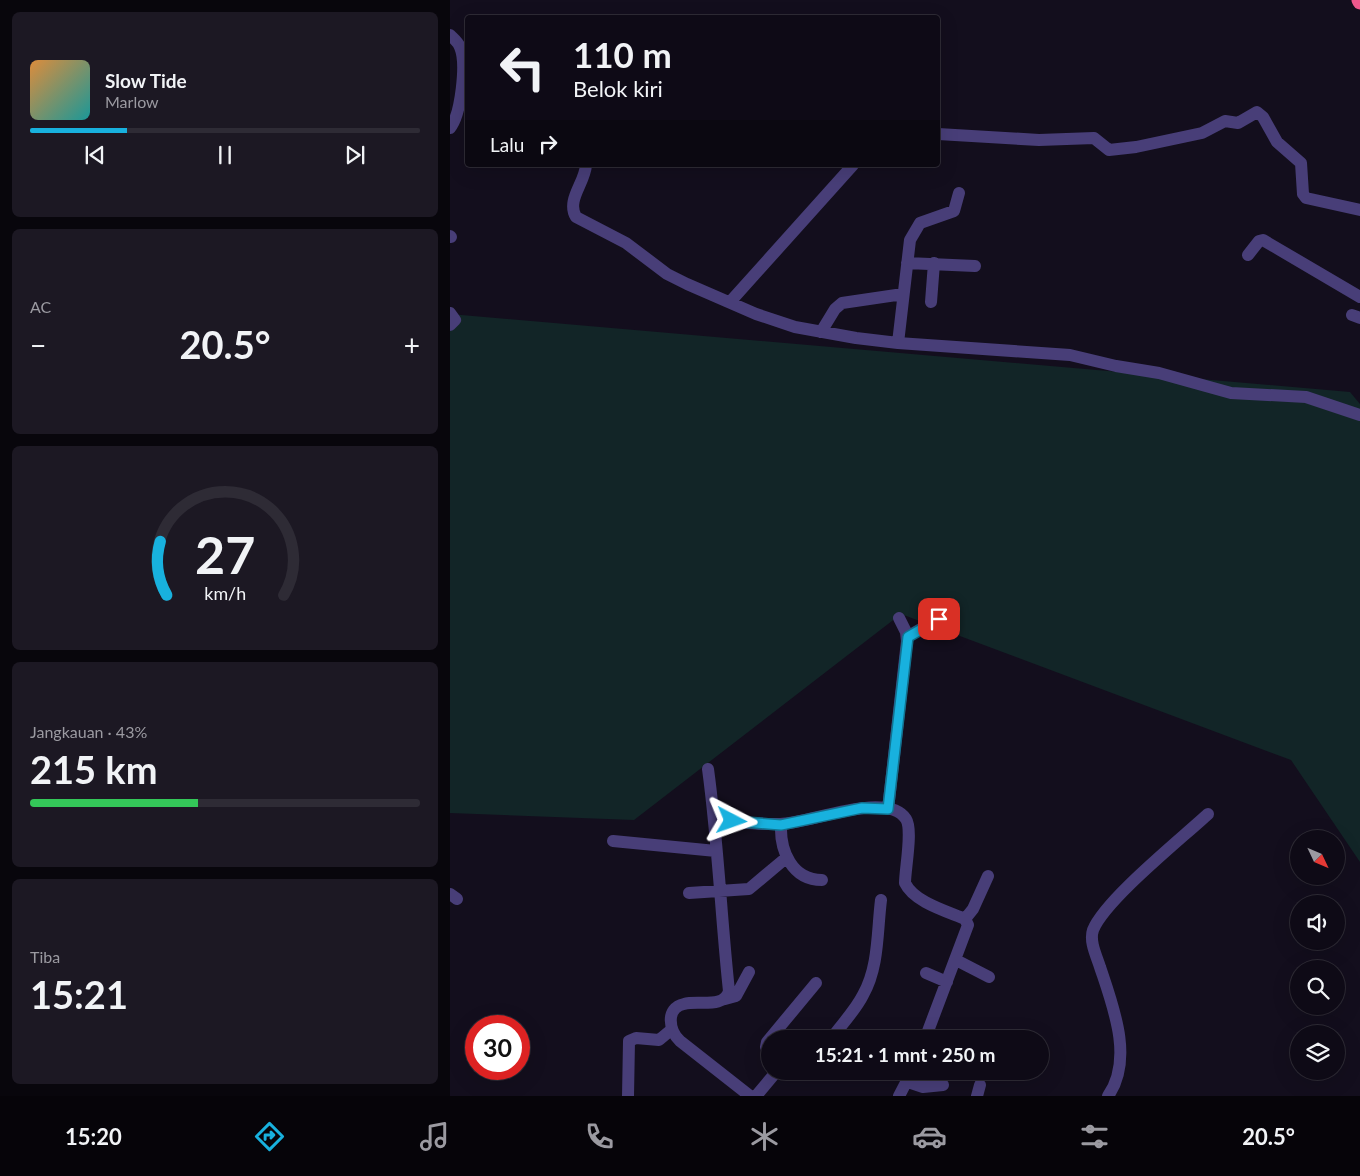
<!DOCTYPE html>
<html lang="id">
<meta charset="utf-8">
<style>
:root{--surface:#0e0a16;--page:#1c1823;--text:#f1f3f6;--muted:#9b9aa1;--line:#2e2b35;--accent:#18b1de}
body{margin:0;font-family:Lato,sans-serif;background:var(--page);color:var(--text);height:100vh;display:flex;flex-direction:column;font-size:19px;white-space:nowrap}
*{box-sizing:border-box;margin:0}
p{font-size:16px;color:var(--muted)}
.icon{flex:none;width:28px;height:28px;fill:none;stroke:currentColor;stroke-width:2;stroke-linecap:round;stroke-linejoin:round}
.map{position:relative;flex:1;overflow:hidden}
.details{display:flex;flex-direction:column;gap:12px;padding:12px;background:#08060c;width:450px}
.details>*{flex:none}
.top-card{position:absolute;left:15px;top:15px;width:475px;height:152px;border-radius:5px;box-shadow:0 5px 20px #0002,0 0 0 1px var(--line);background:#0e0a16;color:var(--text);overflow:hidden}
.needle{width:32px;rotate:134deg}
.tools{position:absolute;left:840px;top:830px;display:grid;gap:10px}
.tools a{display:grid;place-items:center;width:55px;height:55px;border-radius:50%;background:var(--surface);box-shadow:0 5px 20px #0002,0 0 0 1px var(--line);font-size:25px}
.speed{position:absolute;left:15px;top:1015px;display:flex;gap:10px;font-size:25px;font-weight:700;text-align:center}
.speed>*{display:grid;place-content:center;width:65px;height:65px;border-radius:50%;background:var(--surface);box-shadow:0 5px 20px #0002,0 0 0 1px var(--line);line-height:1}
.speed .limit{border:8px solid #d22;background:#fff;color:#111}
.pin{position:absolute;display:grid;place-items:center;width:42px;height:42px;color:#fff;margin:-21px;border-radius:10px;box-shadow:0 2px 8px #0006}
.me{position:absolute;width:55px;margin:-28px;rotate:94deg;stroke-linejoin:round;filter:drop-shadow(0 0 4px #0008)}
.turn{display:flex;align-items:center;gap:18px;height:105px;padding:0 25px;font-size:22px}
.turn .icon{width:65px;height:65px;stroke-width:2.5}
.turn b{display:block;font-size:35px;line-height:42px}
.then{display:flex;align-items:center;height:48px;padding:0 25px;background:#0003;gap:10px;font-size:19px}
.big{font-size:38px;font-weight:700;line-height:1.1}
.details .card{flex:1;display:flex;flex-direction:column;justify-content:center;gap:8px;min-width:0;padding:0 18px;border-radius:8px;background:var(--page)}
.details .dial{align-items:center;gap:0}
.dial svg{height:130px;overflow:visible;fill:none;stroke:var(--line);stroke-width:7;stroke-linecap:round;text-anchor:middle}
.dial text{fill:var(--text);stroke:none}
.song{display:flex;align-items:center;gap:15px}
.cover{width:60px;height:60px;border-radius:8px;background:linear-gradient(135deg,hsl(30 70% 55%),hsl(180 70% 35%))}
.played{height:5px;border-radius:2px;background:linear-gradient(90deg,var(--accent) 25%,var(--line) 25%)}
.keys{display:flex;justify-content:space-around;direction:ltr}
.heat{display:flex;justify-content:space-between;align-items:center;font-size:28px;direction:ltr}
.charge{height:8px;border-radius:4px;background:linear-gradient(90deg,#34c759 43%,var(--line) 0)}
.trip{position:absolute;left:311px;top:1030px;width:288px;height:50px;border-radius:25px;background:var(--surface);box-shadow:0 5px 20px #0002,0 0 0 1px var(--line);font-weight:700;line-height:50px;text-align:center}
.tab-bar{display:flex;height:80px;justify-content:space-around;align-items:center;background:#060409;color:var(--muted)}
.tab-bar .icon{width:35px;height:35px}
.tab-bar .selected{color:var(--accent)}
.tab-bar b{font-size:22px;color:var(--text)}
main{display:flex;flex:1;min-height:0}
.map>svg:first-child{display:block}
.green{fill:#122527}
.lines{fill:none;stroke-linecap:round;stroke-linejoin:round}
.minor{stroke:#483e78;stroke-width:12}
.highway{stroke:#ed588c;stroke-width:15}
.route-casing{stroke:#107390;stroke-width:12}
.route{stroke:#18b1de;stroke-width:9}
</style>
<main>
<section class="details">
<div class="card">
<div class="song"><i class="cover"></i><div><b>Slow Tide</b><p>Marlow</p></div></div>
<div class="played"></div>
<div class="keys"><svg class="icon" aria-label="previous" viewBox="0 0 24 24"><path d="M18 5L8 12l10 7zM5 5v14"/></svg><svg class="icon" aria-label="pause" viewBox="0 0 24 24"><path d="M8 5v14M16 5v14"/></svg><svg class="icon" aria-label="next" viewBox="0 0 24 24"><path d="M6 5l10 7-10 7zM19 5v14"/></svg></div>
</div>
<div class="card"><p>AC</p>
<div class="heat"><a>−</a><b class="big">20.5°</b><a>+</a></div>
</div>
<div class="card dial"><svg viewBox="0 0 100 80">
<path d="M14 69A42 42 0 1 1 86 69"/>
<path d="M14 69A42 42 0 0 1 10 36" stroke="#18b1de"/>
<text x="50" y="56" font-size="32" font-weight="700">27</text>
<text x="50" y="72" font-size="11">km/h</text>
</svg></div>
<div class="card"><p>Jangkauan · 43%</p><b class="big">215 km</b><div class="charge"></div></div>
<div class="card"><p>Tiba</p><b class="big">15:21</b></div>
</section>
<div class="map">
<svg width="910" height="1096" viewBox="0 0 910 1096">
<rect width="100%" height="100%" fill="#130e1d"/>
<path class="green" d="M 0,314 L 900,392 L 910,404 L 910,862 L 841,760 L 451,614 L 184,820 L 0,813 Z"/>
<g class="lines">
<path class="minor" d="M 0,35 C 4,39 8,42 10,47 C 17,63 11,115 0,128
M 488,134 L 589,140 L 644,138 L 659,150 L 686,147 L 752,133 L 775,121 L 788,123 L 807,112 L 813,117 L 827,142 L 851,163 L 853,194 L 856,198 L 910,210
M 136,165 C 135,183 116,200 126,217 L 176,243 L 217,274 L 237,284 L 306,314 L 345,327 L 406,338 L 448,343 L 620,355 L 666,366 L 709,373 L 781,393 L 856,397 L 910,415
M 0,236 L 1,237
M 798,255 L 809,241 L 813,240 L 910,297
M 457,263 L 525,266
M 280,302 L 403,165
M 481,302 L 484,263
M 0,313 L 5,320 L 0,325
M 902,315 L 910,318
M 371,332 L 385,309 L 392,303 L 453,294
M 448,343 L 460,240 L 470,223 L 504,211 L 509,193
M 457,637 L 504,610
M 258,769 C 268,842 271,917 279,991 C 274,1009 248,1000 234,1004 C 215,1008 219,1031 230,1041 L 300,1096
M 438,809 L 457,641 L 456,632 L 449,618
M 265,820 C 286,821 309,825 330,824 C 358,824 437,790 456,819 C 463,830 455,869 455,883 C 464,902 496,911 515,919 L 518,925 L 475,1039
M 331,825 C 330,851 342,880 372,880
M 163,841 L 266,851
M 239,893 L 299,889 L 336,858
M 0,894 L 7,899
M 515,919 L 523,909 L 538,876
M 506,960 L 539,977
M 476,973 L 497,982
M 275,999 L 286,996 L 299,972
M 381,1039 C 391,1025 405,1011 413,995 C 429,967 427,932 431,900
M 320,1052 L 316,1047 L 317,1042 L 366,983
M 458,1082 L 473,1087 L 493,1085
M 178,1096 L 179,1041 L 186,1038 L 209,1040 L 221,1030
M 306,1096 L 327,1071
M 449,1096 L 462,1071
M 527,1096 L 530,1085
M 658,1096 C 684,1059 663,1006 650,967 C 647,957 639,942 643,930 C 655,900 731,839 758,814"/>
<path class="highway" d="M 909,0 L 910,2"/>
</g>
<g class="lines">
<g class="route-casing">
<path id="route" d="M 282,821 L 331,825 L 412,808 L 438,809 L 458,637 L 489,619"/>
</g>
<use href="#route" class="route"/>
</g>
</svg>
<div class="tools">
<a><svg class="needle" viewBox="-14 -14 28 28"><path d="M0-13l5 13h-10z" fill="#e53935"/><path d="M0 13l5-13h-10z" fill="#9b9aa1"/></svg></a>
<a><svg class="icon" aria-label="sound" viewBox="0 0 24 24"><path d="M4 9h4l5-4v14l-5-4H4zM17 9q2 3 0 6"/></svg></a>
<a><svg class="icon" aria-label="search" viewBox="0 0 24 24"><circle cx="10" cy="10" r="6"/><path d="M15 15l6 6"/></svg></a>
<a><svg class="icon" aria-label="layers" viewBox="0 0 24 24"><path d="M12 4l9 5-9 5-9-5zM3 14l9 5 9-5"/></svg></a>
</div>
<div class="speed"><div class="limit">30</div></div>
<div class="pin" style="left:489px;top:619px;background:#d93025"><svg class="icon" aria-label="arrive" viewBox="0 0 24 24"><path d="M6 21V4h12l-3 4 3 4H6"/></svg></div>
<svg class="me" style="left:282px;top:821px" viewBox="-20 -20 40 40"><path d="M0-17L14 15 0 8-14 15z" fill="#18b1de" stroke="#fff" stroke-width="4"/></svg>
<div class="trip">15:21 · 1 mnt · 250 m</div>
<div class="top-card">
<div class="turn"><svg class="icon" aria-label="left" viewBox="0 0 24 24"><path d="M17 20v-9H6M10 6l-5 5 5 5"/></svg><div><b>110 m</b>Belok kiri</div></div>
<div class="then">Lalu<svg class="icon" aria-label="right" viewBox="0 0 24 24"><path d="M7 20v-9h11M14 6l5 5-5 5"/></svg></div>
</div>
</div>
</main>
<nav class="tab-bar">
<b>15:20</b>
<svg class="icon selected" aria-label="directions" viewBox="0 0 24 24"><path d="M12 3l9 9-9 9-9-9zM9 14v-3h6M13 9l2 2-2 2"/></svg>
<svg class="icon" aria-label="music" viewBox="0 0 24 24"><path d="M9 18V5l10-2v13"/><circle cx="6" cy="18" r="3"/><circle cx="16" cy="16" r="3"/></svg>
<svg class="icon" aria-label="phone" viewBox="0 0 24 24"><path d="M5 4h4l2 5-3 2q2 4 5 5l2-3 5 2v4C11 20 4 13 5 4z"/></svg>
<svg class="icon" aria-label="climate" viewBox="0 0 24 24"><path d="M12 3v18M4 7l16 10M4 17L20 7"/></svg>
<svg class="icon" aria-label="car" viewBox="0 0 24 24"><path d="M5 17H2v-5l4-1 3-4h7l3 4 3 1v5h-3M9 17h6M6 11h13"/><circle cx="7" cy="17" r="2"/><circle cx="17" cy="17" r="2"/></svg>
<svg class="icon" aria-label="filters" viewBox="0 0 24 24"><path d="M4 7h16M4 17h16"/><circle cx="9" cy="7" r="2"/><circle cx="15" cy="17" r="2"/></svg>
<b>20.5°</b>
</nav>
